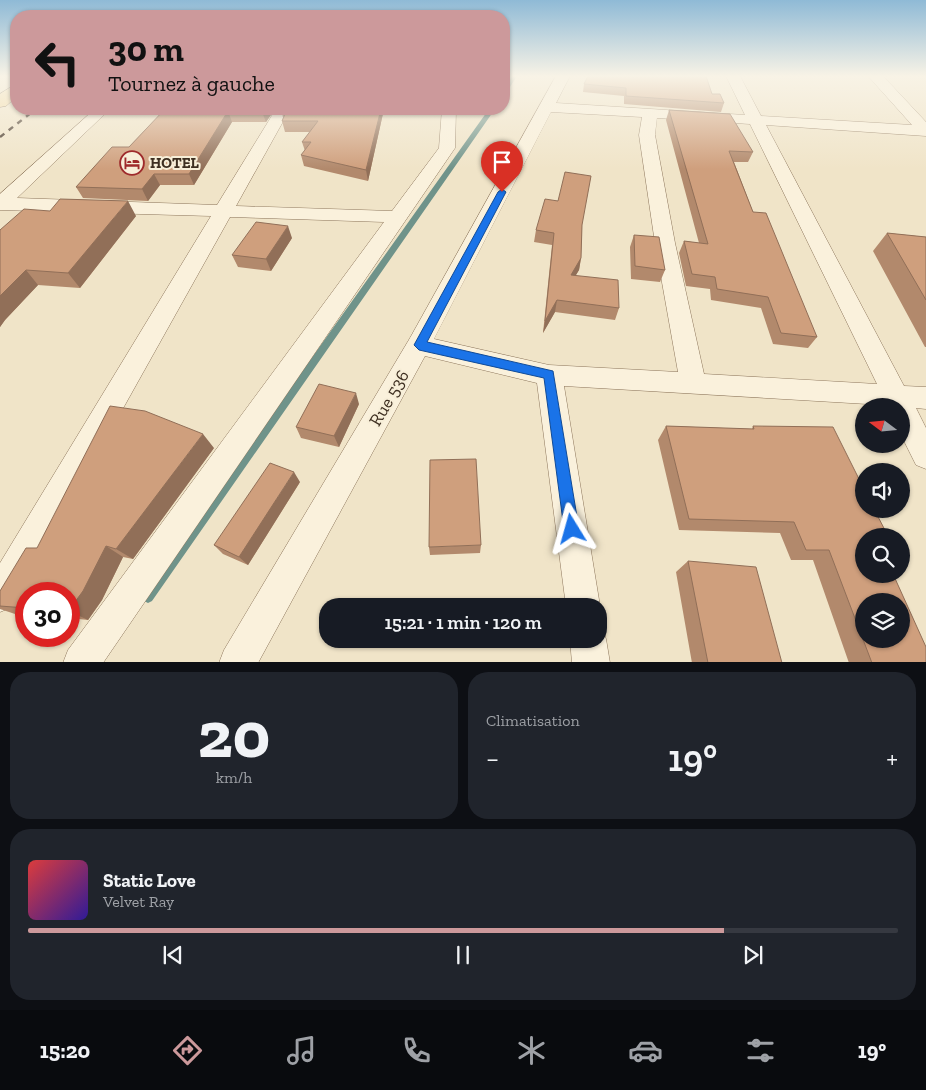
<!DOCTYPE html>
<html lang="fr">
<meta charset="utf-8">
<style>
:root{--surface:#171b24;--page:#20242c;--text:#f1f3f6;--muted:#9ea1a6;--line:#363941;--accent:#cc999b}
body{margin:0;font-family:"Zilla Slab",serif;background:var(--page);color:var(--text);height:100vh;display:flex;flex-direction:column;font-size:19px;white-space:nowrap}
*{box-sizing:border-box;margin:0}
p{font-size:16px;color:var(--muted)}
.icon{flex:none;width:28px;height:28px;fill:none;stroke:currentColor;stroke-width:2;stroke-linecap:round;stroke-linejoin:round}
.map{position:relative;height:662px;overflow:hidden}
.drawer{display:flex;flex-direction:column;gap:10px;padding:10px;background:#0d0f14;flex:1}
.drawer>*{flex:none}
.top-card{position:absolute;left:10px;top:10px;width:500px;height:105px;border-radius:20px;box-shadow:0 1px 4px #0004;background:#cc999b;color:#111;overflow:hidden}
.needle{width:32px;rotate:286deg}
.controls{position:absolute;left:855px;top:398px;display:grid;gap:10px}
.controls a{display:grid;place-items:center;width:55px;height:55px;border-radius:50%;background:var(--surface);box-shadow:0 1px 4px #0004;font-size:25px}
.speed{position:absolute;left:15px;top:582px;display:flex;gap:10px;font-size:25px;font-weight:700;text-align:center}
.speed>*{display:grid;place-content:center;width:65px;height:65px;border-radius:50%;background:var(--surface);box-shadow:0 1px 4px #0004;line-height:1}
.speed .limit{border:8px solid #d22;background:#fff;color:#111}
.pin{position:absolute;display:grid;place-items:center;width:42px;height:42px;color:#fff;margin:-51px -21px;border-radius:50% 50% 50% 0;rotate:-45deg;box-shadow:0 0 5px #0007}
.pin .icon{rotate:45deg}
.me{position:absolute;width:55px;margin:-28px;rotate:352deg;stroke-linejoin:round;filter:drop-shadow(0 0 4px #0008)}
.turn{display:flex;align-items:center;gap:18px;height:105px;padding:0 15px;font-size:22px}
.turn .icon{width:65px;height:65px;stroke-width:2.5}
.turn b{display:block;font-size:35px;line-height:42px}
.big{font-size:38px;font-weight:600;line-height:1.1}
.drawer .card{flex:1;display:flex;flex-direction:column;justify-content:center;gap:8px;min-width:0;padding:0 18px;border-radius:20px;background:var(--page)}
.drawer .dial{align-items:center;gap:0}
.dial b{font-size:65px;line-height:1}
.song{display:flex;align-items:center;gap:15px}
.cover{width:60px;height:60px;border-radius:8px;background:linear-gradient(135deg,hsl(0 70% 55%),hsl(250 70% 35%))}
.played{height:5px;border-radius:2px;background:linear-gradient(90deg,var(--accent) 80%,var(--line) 80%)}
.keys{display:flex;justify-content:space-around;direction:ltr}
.heat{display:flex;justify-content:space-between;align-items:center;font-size:28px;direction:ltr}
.drawer .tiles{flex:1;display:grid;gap:10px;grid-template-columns:1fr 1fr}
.card:last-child{grid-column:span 2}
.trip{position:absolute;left:319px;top:598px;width:288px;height:50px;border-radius:20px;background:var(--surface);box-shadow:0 1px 4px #0004;font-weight:600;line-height:50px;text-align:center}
.tabs{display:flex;height:80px;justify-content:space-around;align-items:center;background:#090b0e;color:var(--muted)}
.tabs .icon{width:35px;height:35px}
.tabs .on{color:var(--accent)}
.tabs b{font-size:22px;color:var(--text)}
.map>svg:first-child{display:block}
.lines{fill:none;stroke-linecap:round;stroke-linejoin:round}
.stream{fill:#6f938a;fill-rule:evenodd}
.minor-casing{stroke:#8d765c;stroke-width:1}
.primary-casing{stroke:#5b4430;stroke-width:1}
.minor{fill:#faf1dc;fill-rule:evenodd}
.primary{fill:#f3d9a0;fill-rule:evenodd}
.rail{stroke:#3d2e20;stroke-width:2.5;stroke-dasharray:5.5 5.5;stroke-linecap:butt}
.wall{fill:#b2896c}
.shaded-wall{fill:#916f58}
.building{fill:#cf9f7d;stroke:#916f58;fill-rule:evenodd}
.route{fill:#1a73e8;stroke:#114b97}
.labels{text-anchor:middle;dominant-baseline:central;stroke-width:4;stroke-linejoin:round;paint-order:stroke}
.far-poi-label{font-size:15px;font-weight:bold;fill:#3d2e20;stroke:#f7eed8;text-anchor:start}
.street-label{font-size:18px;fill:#3d2e20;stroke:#f7eed8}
</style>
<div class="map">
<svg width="926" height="663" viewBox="0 0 926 663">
<rect width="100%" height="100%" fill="#f0e4c8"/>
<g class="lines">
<path class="stream" d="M 512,76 L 517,76 L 506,93 L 504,93 L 504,89 Z
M 489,109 L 495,109 L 152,601 L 148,603 L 144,601 L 142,597 L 144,593 Z"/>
<g class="minor-casing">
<path id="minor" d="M 556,76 L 570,76 L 556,103 L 745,115 L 726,76 L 740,76 L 761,116 L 912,125 L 868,76 L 883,76 L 926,122 L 926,136 L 766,125 L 904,386 L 926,387 L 926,409 L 916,408 L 926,428 L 926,469 L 916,465 L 901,435 L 901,406 L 564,386 L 600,606 L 598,613 L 598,606 L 566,606 L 537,383 L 425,356 L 258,663 L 219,663 L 224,650 L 410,338 ZM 551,112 L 642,117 L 639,135 L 655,243 L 678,372 L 549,365 L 434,339 ZM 657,118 L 750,124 L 877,384 L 704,374 L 675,243 L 655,135 Z
M 95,109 L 110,109 L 17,198 L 217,205 L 276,109 L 290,109 L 236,206 L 392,211 L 439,148 L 442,109 L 456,109 L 455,148 L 103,663 L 63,663 L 68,650 L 384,222 L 230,217 L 12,607 L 0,612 L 0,563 L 211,216 L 0,210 L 0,194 Z
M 598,625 L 601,626 L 606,639 L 610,663 L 572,663 L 570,639 L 598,639 Z"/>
</g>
<g class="primary-casing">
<path id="primary" d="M 16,84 L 16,97 L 6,106 L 0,107 L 0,94 Z"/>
</g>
<use href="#minor" class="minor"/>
<use href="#primary" class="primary"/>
<path class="rail" d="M 0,137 L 36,109"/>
</g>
<path class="wall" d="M 584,84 L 712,94 L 724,103 L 721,112 L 624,104 L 624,96 L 583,92 Z
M 165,109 L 275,109 L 266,122 L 232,122 L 194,185 L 160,185 L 148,201 L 83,198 L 76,187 L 129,147 Z
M 283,109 L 384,109 L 368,181 L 304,166 L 301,155 L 305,151 L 302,142 L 310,132 L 285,132 L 282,121 L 283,118 L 282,112 Z
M 669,110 L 753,152 L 748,162 L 734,162 L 753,212 L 817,337 L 808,348 L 773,344 L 761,308 L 711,300 L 710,289 L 686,286 L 679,253 L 684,241 L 699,243 L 666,120 Z
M 136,216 L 80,288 L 38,285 L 5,320 L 0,327 L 0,230 Z
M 582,225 L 581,258 L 579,270 L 575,276 L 619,308 L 615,320 L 555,312 L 543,333 L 552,245 L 534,242 L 536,230 Z
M 887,233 L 926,237 L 926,347 L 925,347 L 873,251 Z
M 634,235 L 665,270 L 660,282 L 631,279 L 630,247 Z
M 292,238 L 271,271 L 238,267 L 232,255 Z
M 359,404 L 339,447 L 301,438 L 296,427 Z
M 666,426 L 752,429 L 753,426 L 864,536 L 926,663 L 849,663 L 813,560 L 791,560 L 780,533 L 679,530 L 658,440 Z
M 214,448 L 133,559 L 123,557 L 102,600 L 88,620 L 69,618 L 69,594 L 26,594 L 26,615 L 15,614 L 0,609 L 0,591 L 37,548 Z
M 300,482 L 248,565 L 223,554 L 214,545 Z
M 481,545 L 480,553 L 430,555 L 429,547 Z
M 688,561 L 782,663 L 692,663 L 676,572 Z"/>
<path class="shaded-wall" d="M 264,109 L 275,109 L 266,122 L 262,112 Z
M 381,109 L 384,109 L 368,181 L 366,170 Z
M 228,111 L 232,122 L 194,185 L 189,174 Z
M 154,174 L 160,185 L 148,201 L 142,189 Z
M 128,201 L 136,216 L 80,288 L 68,273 Z
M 288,226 L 292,238 L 271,271 L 266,259 Z
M 581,258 L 579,270 L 569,287 L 571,275 Z
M 26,270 L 38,285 L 5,320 L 0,327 L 0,296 Z
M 557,300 L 555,312 L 543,333 L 545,321 Z
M 356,393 L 359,404 L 339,447 L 334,436 Z
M 203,434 L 214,448 L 133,559 L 116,549 Z
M 294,472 L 300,482 L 248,565 L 239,557 Z
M 106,546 L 123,557 L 102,600 L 88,620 L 69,611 L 69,610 Z"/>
<path class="building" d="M 588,76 L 706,76 L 712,94 L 720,94 L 724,103 L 626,96 L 626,88 L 584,84 Z
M 165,109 L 264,109 L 262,112 L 228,111 L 189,174 L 154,174 L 142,189 L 76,187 L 112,147 L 129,147 Z
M 283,109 L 381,109 L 366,170 L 301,155 L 311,142 L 302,142 L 318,121 L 282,121 L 286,112 L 282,112 Z
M 669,110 L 730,114 L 753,152 L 729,151 L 753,212 L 766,213 L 817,337 L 781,333 L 768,297 L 717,289 L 715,277 L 692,274 L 684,241 L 708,244 Z
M 565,172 L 591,176 L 582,225 L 581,258 L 571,275 L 618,280 L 619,308 L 557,300 L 545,321 L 554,233 L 536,230 L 545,199 L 558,201 Z
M 60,199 L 128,201 L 68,273 L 26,270 L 0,296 L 0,230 L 24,209 L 50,211 Z
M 256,222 L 288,226 L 266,259 L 232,255 Z
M 887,233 L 926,237 L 926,300 Z
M 634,235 L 659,237 L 665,270 L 635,266 Z
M 319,384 L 356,393 L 334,436 L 296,427 Z
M 110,406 L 145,411 L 203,434 L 116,549 L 106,546 L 83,591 L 69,610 L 69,594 L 26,594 L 26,608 L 0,606 L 0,591 L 26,548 L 37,548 Z
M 666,426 L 754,429 L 753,426 L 833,427 L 864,489 L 864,509 L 874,509 L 888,536 L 864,536 L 864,574 L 893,574 L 926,647 L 926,663 L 872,663 L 829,550 L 806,550 L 794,522 L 689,519 ZM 864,601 L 901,601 L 901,639 L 864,639 Z
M 476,459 L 481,545 L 429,547 L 430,460 Z
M 270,463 L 294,472 L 239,557 L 214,545 Z
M 688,561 L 756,567 L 782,663 L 708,663 Z"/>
<linearGradient id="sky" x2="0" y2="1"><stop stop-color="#8fbad6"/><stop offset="0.45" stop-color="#f8f3e6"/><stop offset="1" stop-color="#f8f3e6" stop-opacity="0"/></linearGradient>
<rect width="926" height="169" fill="url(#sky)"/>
<path class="route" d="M 502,189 L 506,192 L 427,342 L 553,371 L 579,529 L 577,535 L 572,537 L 566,535 L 564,529 L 544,378 L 419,350 L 414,345 L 498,192 Z"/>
<defs>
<g id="hotel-ring" transform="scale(1.25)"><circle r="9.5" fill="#f7eed8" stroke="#9e2a2b" stroke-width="1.5"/><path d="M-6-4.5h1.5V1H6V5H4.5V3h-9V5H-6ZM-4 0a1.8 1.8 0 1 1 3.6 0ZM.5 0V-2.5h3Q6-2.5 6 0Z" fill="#9e2a2b"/></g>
</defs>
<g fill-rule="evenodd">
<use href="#hotel-ring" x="132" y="163"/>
</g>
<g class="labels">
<g class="far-poi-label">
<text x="150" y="163">HOTEL</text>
</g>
<g class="street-label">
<text transform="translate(389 398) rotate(-60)">Rue 536</text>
</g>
</g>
</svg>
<div class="controls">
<a><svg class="needle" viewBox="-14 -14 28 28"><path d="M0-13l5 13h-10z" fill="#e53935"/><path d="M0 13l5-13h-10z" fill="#9ea1a6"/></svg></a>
<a><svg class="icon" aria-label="sound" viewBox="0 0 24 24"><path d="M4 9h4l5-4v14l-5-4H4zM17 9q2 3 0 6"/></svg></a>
<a><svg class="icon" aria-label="search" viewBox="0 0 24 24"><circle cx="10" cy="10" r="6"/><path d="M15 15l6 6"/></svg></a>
<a><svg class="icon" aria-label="layers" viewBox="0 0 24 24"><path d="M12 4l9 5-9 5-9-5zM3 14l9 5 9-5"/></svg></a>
</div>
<div class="speed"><div class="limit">30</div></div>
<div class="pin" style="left:502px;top:192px;background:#d93025"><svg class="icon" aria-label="arrive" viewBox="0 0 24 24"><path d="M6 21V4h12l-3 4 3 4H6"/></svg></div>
<svg class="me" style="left:572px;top:529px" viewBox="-20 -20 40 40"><path d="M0-17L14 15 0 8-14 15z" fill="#1a73e8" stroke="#fff" stroke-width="4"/></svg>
<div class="trip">15:21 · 1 min · 120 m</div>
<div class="top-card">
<div class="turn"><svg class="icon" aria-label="left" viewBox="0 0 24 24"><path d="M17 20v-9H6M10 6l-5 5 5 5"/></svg><div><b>30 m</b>Tournez à gauche</div></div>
</div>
</div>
<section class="drawer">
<div class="tiles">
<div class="card dial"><b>20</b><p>km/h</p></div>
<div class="card"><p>Climatisation</p>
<div class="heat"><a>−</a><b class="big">19°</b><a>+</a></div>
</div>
<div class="card">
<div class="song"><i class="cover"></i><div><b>Static Love</b><p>Velvet Ray</p></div></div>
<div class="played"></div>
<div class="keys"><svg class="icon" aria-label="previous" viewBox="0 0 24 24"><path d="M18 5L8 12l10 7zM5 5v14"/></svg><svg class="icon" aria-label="pause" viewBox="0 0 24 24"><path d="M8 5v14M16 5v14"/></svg><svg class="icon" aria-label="next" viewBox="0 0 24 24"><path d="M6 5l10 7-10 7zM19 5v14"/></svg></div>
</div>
</div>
</section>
<nav class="tabs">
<b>15:20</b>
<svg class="icon on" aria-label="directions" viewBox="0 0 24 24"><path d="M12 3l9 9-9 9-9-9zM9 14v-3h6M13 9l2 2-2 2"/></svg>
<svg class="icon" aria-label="music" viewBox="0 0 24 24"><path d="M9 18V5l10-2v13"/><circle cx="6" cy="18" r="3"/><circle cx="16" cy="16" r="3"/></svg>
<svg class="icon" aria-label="phone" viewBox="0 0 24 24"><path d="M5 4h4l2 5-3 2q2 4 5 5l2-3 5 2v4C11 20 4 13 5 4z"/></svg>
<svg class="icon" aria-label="climate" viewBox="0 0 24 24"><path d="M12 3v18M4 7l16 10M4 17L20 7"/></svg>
<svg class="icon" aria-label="car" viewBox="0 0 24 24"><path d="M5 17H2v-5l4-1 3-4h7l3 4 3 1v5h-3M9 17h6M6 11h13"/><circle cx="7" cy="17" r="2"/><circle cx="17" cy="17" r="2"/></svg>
<svg class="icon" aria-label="filters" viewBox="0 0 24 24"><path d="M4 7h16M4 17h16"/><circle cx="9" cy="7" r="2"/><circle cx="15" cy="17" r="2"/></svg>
<b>19°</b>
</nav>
